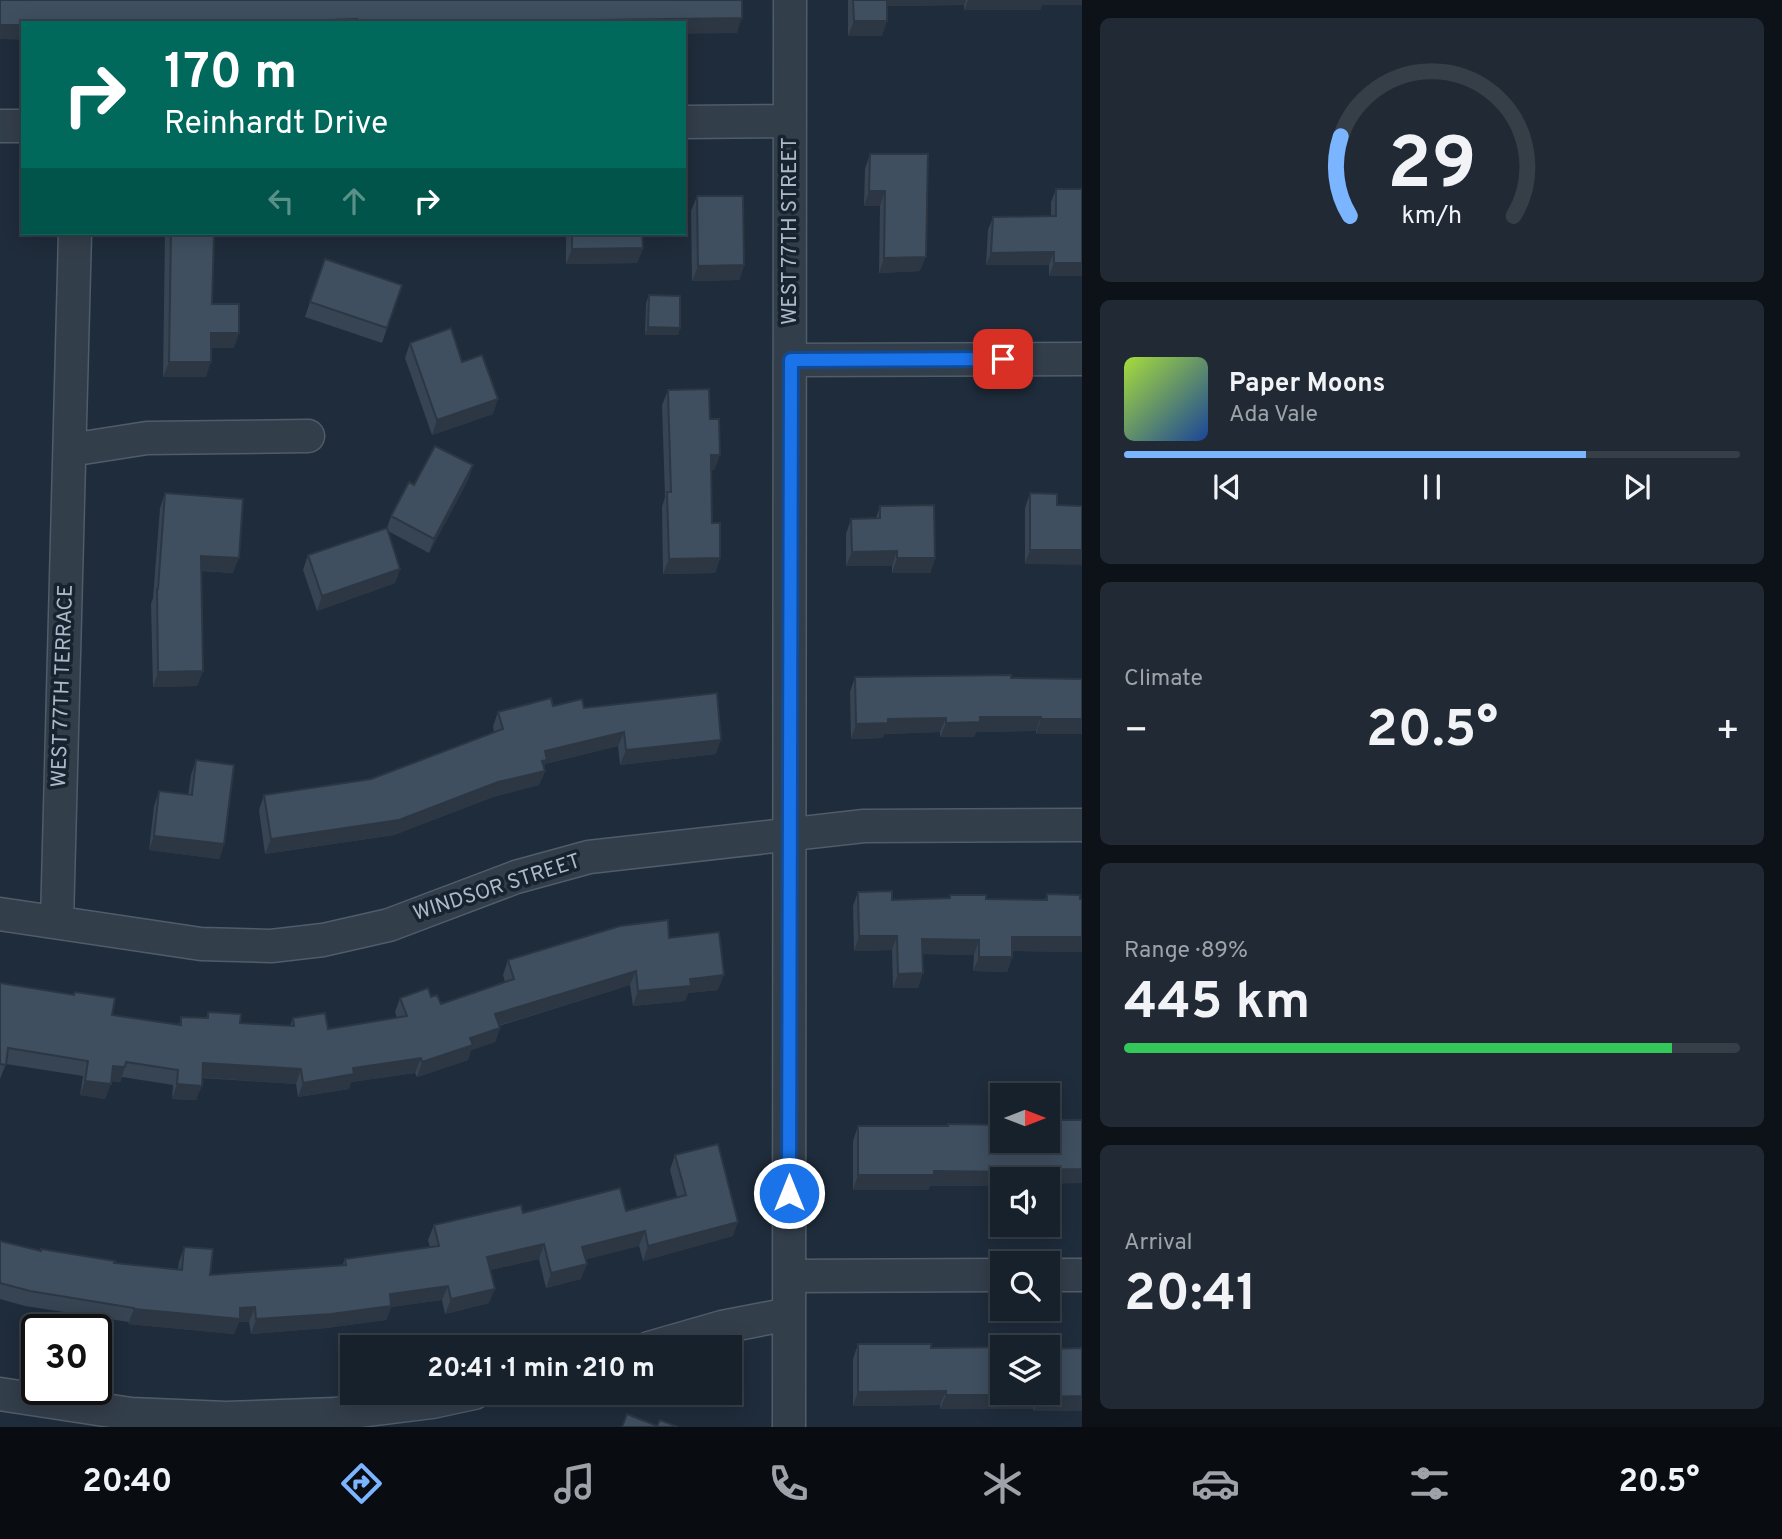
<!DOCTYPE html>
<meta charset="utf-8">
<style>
:root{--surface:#17212c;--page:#202934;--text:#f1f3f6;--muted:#9ea3a9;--line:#363e48;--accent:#7bb4ff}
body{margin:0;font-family:Overpass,sans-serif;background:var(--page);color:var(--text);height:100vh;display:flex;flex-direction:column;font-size:26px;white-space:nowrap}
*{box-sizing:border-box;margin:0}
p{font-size:23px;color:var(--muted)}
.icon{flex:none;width:38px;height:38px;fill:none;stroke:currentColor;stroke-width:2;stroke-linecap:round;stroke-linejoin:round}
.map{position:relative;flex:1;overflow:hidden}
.sheet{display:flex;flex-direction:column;gap:18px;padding:18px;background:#0d1218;width:700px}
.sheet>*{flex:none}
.banner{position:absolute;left:21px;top:21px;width:665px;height:214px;border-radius:0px;box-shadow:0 4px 18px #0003,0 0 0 2px var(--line);background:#00695c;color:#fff;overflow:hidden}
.needle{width:46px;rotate:90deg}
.controls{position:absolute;left:990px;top:1083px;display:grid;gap:14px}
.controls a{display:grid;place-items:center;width:70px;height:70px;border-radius:0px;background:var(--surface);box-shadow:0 4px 18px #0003,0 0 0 2px var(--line);font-size:35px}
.speed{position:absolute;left:21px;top:1314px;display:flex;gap:14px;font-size:35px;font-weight:700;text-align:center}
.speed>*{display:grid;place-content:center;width:91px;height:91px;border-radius:50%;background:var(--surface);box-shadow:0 4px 18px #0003,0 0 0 2px var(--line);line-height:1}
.speed .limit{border:4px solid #111;border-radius:10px;background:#fff;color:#111}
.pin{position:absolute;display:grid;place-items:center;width:60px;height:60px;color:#fff;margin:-30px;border-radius:14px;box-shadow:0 4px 10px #0006}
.me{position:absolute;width:77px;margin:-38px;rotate:0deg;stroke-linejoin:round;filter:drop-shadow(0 0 5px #0008)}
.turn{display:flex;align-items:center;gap:24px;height:147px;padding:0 28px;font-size:32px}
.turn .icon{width:91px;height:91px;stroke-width:2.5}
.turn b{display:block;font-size:49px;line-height:60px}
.lanes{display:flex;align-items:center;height:66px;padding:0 28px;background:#0003;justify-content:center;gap:35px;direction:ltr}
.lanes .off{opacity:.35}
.big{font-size:52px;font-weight:700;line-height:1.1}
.sheet .widget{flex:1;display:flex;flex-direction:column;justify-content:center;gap:10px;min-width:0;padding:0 24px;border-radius:10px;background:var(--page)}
.sheet .dial{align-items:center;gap:0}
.dial svg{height:182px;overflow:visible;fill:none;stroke:var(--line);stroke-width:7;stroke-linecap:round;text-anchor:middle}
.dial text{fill:var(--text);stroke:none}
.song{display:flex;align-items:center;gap:21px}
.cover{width:84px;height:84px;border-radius:10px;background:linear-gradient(135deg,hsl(80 70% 55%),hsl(220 70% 35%))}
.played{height:7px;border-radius:4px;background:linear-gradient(90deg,var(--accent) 75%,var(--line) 75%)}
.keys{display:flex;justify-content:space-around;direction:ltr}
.heat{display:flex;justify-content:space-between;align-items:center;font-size:38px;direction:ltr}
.charge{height:10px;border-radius:5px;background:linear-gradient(90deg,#34c759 89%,var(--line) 0)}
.trip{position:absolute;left:340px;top:1335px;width:402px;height:70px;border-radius:0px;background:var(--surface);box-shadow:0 4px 18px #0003,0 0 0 2px var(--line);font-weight:700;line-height:70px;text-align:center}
.dock{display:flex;height:112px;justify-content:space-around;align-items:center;background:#090d12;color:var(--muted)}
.dock .icon{width:49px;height:49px}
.dock .on{color:var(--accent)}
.dock b{font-size:32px;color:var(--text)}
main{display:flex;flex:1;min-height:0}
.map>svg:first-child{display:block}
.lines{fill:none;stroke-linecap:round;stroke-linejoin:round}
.street-casing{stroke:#505c69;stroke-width:35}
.street{stroke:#333e4b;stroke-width:32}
.wall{fill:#364453}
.shaded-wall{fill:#2c3743}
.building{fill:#3f4f60;stroke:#2c3743;stroke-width:2}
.route-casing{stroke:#114b97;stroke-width:18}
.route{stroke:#1a73e8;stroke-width:12}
.labels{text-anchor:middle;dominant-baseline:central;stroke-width:7;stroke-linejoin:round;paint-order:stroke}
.street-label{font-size:21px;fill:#adb9c8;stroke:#182330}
</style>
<main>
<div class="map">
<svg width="1082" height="1427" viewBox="0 0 1082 1427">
<rect width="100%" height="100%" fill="#1f2c3b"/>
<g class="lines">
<g class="street-casing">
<path id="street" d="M 684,122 L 790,121
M 0,126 L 23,126
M 791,360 L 1082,359
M 70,450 L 147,438 L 308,436
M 0,914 L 201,944 L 271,946 L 323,940 L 389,925 L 516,877 L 589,857 L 864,826 L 1082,825
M 57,922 L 75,233
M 1048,1275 L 1082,1275
M 789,1276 L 1003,1275
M 649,1348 L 722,1327 L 789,1314
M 0,1394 L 131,1414 L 226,1418 L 335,1414 L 432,1402 L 474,1393
M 789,1427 L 790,0"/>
</g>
<use href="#street" class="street"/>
</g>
<path class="wall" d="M 848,0 L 1082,0 L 1082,5 L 1042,5 L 1040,10 L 964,10 L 964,5 L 887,6 L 882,36 L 848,36 Z
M 870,154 L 920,271 L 879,273 L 880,206 L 864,206 L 865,169 Z
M 1056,189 L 1082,276 L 1049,276 L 1049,265 L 986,265 L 988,230 L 993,217 L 1051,216 L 1051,202 Z
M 697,196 L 744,265 L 739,280 L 692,281 L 691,211 Z
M 165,233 L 214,233 L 212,304 L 234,348 L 211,348 L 206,377 L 163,377 Z
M 566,233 L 642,233 L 643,248 L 637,263 L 566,264 Z
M 319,274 L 402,285 L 382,343 L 305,317 Z
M 649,295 L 680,328 L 678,335 L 645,335 L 646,303 Z
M 410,343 L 462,362 L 493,414 L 432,435 L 405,358 Z
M 668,390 L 710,419 L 715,469 L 712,470 L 712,523 L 720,558 L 715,573 L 663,574 L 662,507 L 665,497 L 662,405 Z
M 473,465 L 468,480 L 429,553 L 388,531 L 400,569 L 395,583 L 317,611 L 303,570 L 308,555 L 387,528 L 391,516 L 414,485 Z
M 165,493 L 233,573 L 201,571 L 203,671 L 197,686 L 153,687 L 151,604 L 153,598 L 160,508 Z
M 1030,493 L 1057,494 L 1025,564 L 1025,508 Z
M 880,506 L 935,558 L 930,573 L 892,573 L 892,566 L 846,566 L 846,534 L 851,519 L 876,518 Z
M 855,677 L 1011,678 L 1082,679 L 1036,734 L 1036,731 L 976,732 L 974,737 L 940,737 L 940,732 L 884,734 L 883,738 L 851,739 L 850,692 Z
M 553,706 L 584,708 L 716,754 L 620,765 L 618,746 L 545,764 L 544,768 L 545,771 L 539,785 L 493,797 L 394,835 L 265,854 L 259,810 L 264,795 L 371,779 L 494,732 L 493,726 L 498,712 Z
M 196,760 L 224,844 L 219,859 L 149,850 L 154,806 L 159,791 L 188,795 L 191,775 Z
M 858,892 L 892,900 L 949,898 L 950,895 L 986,899 L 1045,900 L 1047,894 L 1082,899 L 1082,952 L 1012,951 L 1012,957 L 1007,972 L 973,971 L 974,955 L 922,954 L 918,988 L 893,988 L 892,950 L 854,951 L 853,906 Z
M 669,938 L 718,990 L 688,993 L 685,1001 L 633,1006 L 630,985 L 499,1026 L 500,1028 L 495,1042 L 471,1050 L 468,1060 L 417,1077 L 415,1073 L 351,1082 L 349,1089 L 298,1097 L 296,1084 L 202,1078 L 196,1100 L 172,1099 L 173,1085 L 122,1077 L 120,1082 L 111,1081 L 105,1099 L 80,1095 L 83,1076 L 6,1064 L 0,1079 L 0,983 L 112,1015 L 179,1025 L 181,1017 L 206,1018 L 208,1012 L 240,1023 L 290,1026 L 293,1018 L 328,1029 L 397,1018 L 395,1012 L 400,998 L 431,997 L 441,1004 L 505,982 L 503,975 L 508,960 Z
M 948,1124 L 1003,1180 L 1003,1186 L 930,1186 L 928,1190 L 853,1190 L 853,1141 L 858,1126 L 948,1126 Z
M 675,1155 L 733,1236 L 643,1261 L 639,1246 L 585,1259 L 581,1279 L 546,1288 L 539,1259 L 490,1270 L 489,1303 L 445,1314 L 442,1300 L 391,1307 L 386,1320 L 326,1328 L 251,1334 L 249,1322 L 239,1322 L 234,1334 L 128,1324 L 129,1322 L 25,1306 L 0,1299 L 0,1241 L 40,1251 L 114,1263 L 178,1269 L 179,1262 L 184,1247 L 210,1275 L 342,1266 L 345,1259 L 430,1247 L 428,1240 L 434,1225 L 523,1213 L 626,1211 L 677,1197 L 670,1170 Z
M 858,1344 L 931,1348 L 1003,1393 L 1082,1348 L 1034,1411 L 1033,1409 L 940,1409 L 940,1405 L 853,1406 L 853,1359 Z"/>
<path class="shaded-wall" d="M 883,0 L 966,0 L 964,5 L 881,6 Z
M 968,0 L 1082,0 L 1082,5 L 1042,5 L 1040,10 L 964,10 Z
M 742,18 L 737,33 L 684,34 L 684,23 L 357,23 L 357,22 Z
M 357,19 L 356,23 L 238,23 L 239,22 Z
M 854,21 L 887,21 L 882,36 L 848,36 Z
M 0,25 L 23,25 L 23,40 L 0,39 Z
M 869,191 L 885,191 L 880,206 L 864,206 Z
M 643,248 L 637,263 L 566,264 L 572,249 Z
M 1054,252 L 1049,265 L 986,265 L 991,253 Z
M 926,257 L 920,271 L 879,273 L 884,258 Z
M 1054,263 L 1082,263 L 1082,276 L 1049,276 Z
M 744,265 L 739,280 L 692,281 L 698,266 Z
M 648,327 L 680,328 L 678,335 L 645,335 Z
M 211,333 L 239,333 L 234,348 L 206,348 Z
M 169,362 L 211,362 L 206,377 L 163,377 Z
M 498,399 L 493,414 L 432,435 L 437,420 Z
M 711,455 L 720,455 L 715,469 L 706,470 Z
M 473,465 L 468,480 L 429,553 L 434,539 Z
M 1030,550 L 1082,550 L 1082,565 L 1025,564 Z
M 897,551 L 892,566 L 846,566 L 852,552 Z
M 201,556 L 239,558 L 233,573 L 196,570 Z
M 720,558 L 715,573 L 663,574 L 669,559 Z
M 897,558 L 935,558 L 930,573 L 892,573 Z
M 400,569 L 395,583 L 317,611 L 322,596 Z
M 203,671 L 197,686 L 153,687 L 158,672 Z
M 980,717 L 1041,717 L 1036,731 L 976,732 L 974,737 L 940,737 L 946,723 Z
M 946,718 L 940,732 L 884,734 L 883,738 L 851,739 L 856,724 L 888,719 Z
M 1041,719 L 1082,719 L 1082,734 L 1036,734 Z
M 624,732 L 618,746 L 545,764 L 543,771 L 545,771 L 539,785 L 493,797 L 394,835 L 265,854 L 271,839 L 545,751 Z
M 721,740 L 716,754 L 620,765 L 626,750 Z
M 154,836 L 224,844 L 219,859 L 149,850 Z
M 859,936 L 897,936 L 892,950 L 854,951 Z
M 1012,937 L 1082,937 L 1082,952 L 1007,951 Z
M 922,939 L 979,940 L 974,955 L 917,954 Z
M 979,957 L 1012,957 L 1007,972 L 973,971 Z
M 636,971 L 630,985 L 490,1028 L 495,1014 Z
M 923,973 L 918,988 L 893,988 L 898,974 Z
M 724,975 L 718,990 L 688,993 L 685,1001 L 633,1006 L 638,991 L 690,979 Z
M 500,1028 L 495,1042 L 471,1050 L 468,1060 L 417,1077 L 422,1062 L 470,1038 Z
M 421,1058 L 415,1073 L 351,1082 L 349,1089 L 298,1097 L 303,1083 L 353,1068 Z
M 203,1063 L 301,1069 L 296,1084 L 198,1077 Z
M 113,1066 L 125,1067 L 120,1082 L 108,1080 Z
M 85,1081 L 111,1084 L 105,1099 L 80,1095 Z
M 177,1084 L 202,1086 L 196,1100 L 172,1099 Z
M 1082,1169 L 1082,1183 L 1048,1184 L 1048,1180 L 1003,1180 L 1003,1186 L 930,1186 L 928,1190 L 853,1190 L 858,1175 L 934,1171 Z
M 738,1222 L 733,1236 L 643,1261 L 648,1246 Z
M 645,1231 L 639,1246 L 577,1262 L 582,1247 Z
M 544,1244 L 539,1259 L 482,1272 L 487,1257 Z
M 587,1264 L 581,1279 L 546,1288 L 551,1273 Z
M 448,1286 L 442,1300 L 391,1307 L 386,1320 L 326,1328 L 251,1334 L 256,1319 L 390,1294 Z
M 495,1289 L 489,1303 L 445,1314 L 451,1299 Z
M 255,1307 L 249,1322 L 239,1322 L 234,1334 L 128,1324 L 134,1309 Z
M 946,1391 L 940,1405 L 853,1406 L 858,1392 Z
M 946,1395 L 1039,1395 L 1033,1409 L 940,1409 Z
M 1082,1396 L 1082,1411 L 1034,1411 L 1039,1397 Z"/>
<path class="building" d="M 0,0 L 742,0 L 742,18 L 456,22 L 357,22 L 357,19 L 239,23 L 35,22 L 23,23 L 23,25 L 0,25 Z
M 853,0 L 887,0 L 887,21 L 854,21 Z
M 870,154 L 928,154 L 926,257 L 884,258 L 885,191 L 869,191 Z
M 1056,189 L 1082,189 L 1082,263 L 1054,263 L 1054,252 L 991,253 L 993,217 L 1056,216 Z
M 697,196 L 743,196 L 744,265 L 698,266 Z
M 171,233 L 214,233 L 212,304 L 239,304 L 239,333 L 211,333 L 211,362 L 169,362 Z
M 572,233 L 642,233 L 643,248 L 572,249 Z
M 325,259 L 402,285 L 387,328 L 310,302 Z
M 649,295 L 680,296 L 680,328 L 648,327 Z
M 451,328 L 462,362 L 482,355 L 498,399 L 437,420 L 410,343 Z
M 709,389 L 710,419 L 719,419 L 720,455 L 711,455 L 712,523 L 720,523 L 720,558 L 669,559 L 667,492 L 671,492 L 668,390 Z
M 435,446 L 473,465 L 434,539 L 391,516 L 409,482 L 414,485 Z
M 165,493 L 243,499 L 239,558 L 201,556 L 203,671 L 158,672 L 157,589 L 158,589 Z
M 1030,493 L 1057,494 L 1057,505 L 1082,506 L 1082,550 L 1030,550 Z
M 934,505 L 935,558 L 897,558 L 897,551 L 852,552 L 851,519 L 880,518 L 880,506 Z
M 387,528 L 400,569 L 322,596 L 308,555 Z
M 1011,675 L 1011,678 L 1082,679 L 1082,719 L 1041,719 L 1041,717 L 980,717 L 980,722 L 946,723 L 946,718 L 888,719 L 888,723 L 856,724 L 855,677 Z
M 717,693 L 721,740 L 626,750 L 624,732 L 545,751 L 547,760 L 542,761 L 545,771 L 498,782 L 399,820 L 271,839 L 264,795 L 371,779 L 503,729 L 498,712 L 551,698 L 553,706 L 582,699 L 584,708 Z
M 196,760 L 234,765 L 224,844 L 154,836 L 159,791 L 192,795 Z
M 892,891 L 892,900 L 950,898 L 950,895 L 986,895 L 986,899 L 1047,900 L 1047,894 L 1080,895 L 1080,899 L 1082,899 L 1082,937 L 1012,937 L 1012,957 L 979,957 L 979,940 L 922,939 L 923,973 L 898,974 L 897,936 L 859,936 L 858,892 Z
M 668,920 L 669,938 L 719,932 L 724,975 L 690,979 L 691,986 L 638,991 L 636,971 L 495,1014 L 500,1028 L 470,1038 L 473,1045 L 422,1062 L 421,1058 L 353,1068 L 354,1074 L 303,1083 L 301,1069 L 203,1063 L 202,1086 L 177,1084 L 178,1070 L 126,1062 L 125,1067 L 113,1066 L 111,1084 L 85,1081 L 88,1061 L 8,1048 L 6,1065 L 0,1064 L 0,983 L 74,995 L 75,992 L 115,998 L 112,1015 L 181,1025 L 181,1017 L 208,1018 L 208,1012 L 241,1014 L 240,1023 L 294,1026 L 293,1018 L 325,1013 L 328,1029 L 407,1016 L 400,998 L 428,988 L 431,997 L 437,995 L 441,1004 L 514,979 L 508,960 L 620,926 Z
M 1048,1120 L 1082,1120 L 1082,1169 L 1026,1170 L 1026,1172 L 934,1171 L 934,1175 L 858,1175 L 858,1126 L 948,1126 L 948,1124 L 1003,1125 L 1003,1141 L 1048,1141 Z
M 718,1144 L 738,1222 L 648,1246 L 645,1231 L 582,1247 L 587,1264 L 551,1273 L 544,1244 L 487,1257 L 495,1289 L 451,1299 L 448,1286 L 390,1294 L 391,1306 L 331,1314 L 256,1319 L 255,1307 L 240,1308 L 240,1319 L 134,1309 L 134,1308 L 30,1291 L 0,1283 L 0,1241 L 41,1251 L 41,1249 L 115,1261 L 114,1263 L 182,1270 L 184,1247 L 213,1249 L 210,1275 L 346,1265 L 345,1259 L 439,1246 L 434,1225 L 521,1205 L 523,1213 L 620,1188 L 626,1211 L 686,1195 L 675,1155 Z
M 858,1344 L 931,1344 L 931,1348 L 1022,1347 L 1003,1348 L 1003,1393 L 1048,1393 L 1048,1349 L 1082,1348 L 1082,1396 L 1039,1397 L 1039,1395 L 946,1395 L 946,1391 L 858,1392 Z
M 627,1414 L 657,1426 L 660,1420 L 678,1427 L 622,1427 Z"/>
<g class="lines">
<g class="route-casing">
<path id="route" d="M 789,1193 L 791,360 L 1003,359"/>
</g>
<use href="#route" class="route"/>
</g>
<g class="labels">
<g class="street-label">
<text transform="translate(790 231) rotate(-90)">WEST 77TH STREET</text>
<text transform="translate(63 686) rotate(-88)">WEST 77TH TERRACE</text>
<text transform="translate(497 888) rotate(-18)">WINDSOR STREET</text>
</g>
</g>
</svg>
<div class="controls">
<a><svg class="needle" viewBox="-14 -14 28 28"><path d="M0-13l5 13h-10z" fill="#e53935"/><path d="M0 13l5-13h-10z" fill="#9ea3a9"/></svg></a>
<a><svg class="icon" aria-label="sound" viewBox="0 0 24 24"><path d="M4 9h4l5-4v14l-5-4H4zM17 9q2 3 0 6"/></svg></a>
<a><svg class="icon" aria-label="search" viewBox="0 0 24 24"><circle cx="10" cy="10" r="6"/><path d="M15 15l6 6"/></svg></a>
<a><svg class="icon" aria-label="layers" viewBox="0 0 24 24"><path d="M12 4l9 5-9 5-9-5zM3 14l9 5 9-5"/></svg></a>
</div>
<div class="speed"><div class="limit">30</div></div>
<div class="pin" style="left:1003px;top:359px;background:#d93025"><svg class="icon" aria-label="arrive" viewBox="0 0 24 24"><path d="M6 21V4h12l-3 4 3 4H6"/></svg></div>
<svg class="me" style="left:789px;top:1193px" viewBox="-20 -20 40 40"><circle r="17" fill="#1a73e8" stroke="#fff" stroke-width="3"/><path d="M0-11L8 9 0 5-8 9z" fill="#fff"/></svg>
<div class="trip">20:41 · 1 min · 210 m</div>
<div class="banner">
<div class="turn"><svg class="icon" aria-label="right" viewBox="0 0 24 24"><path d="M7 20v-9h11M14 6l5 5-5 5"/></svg><div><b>170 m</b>Reinhardt Drive</div></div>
<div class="lanes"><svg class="icon off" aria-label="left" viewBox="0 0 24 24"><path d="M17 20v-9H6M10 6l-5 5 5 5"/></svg><svg class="icon off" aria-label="ahead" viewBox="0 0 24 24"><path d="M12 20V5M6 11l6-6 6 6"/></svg><svg class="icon" aria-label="right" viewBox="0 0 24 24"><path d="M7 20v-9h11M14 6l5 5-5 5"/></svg></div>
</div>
</div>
<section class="sheet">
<div class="widget dial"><svg viewBox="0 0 100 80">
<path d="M14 69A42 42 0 1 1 86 69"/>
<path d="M14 69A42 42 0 0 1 10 34" stroke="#7bb4ff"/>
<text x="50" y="56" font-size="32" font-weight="700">29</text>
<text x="50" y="72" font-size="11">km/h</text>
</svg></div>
<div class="widget">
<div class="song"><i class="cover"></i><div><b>Paper Moons</b><p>Ada Vale</p></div></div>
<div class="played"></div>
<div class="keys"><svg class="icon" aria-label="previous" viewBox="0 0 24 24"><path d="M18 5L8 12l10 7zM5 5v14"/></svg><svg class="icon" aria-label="pause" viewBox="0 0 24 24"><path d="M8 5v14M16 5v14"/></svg><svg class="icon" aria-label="next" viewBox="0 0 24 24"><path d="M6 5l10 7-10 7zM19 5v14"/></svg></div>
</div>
<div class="widget"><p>Climate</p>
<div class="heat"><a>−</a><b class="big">20.5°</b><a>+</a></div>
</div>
<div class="widget"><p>Range · 89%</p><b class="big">445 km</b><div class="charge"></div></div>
<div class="widget"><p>Arrival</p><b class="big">20:41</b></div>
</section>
</main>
<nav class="dock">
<b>20:40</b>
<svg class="icon on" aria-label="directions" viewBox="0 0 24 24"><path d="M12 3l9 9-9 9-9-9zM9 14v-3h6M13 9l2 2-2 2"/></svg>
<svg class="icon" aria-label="music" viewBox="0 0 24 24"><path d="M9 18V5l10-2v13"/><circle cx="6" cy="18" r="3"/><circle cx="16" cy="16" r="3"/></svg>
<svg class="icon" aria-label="phone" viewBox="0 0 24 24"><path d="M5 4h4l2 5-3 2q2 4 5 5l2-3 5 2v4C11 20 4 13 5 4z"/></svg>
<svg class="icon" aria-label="climate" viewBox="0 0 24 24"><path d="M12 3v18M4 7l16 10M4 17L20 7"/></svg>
<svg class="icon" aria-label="car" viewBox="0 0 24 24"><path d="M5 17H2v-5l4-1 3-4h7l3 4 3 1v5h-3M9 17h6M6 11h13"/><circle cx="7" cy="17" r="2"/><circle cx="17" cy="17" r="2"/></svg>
<svg class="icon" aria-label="filters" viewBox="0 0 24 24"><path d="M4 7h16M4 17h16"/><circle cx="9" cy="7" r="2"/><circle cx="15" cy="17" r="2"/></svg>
<b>20.5°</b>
</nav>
